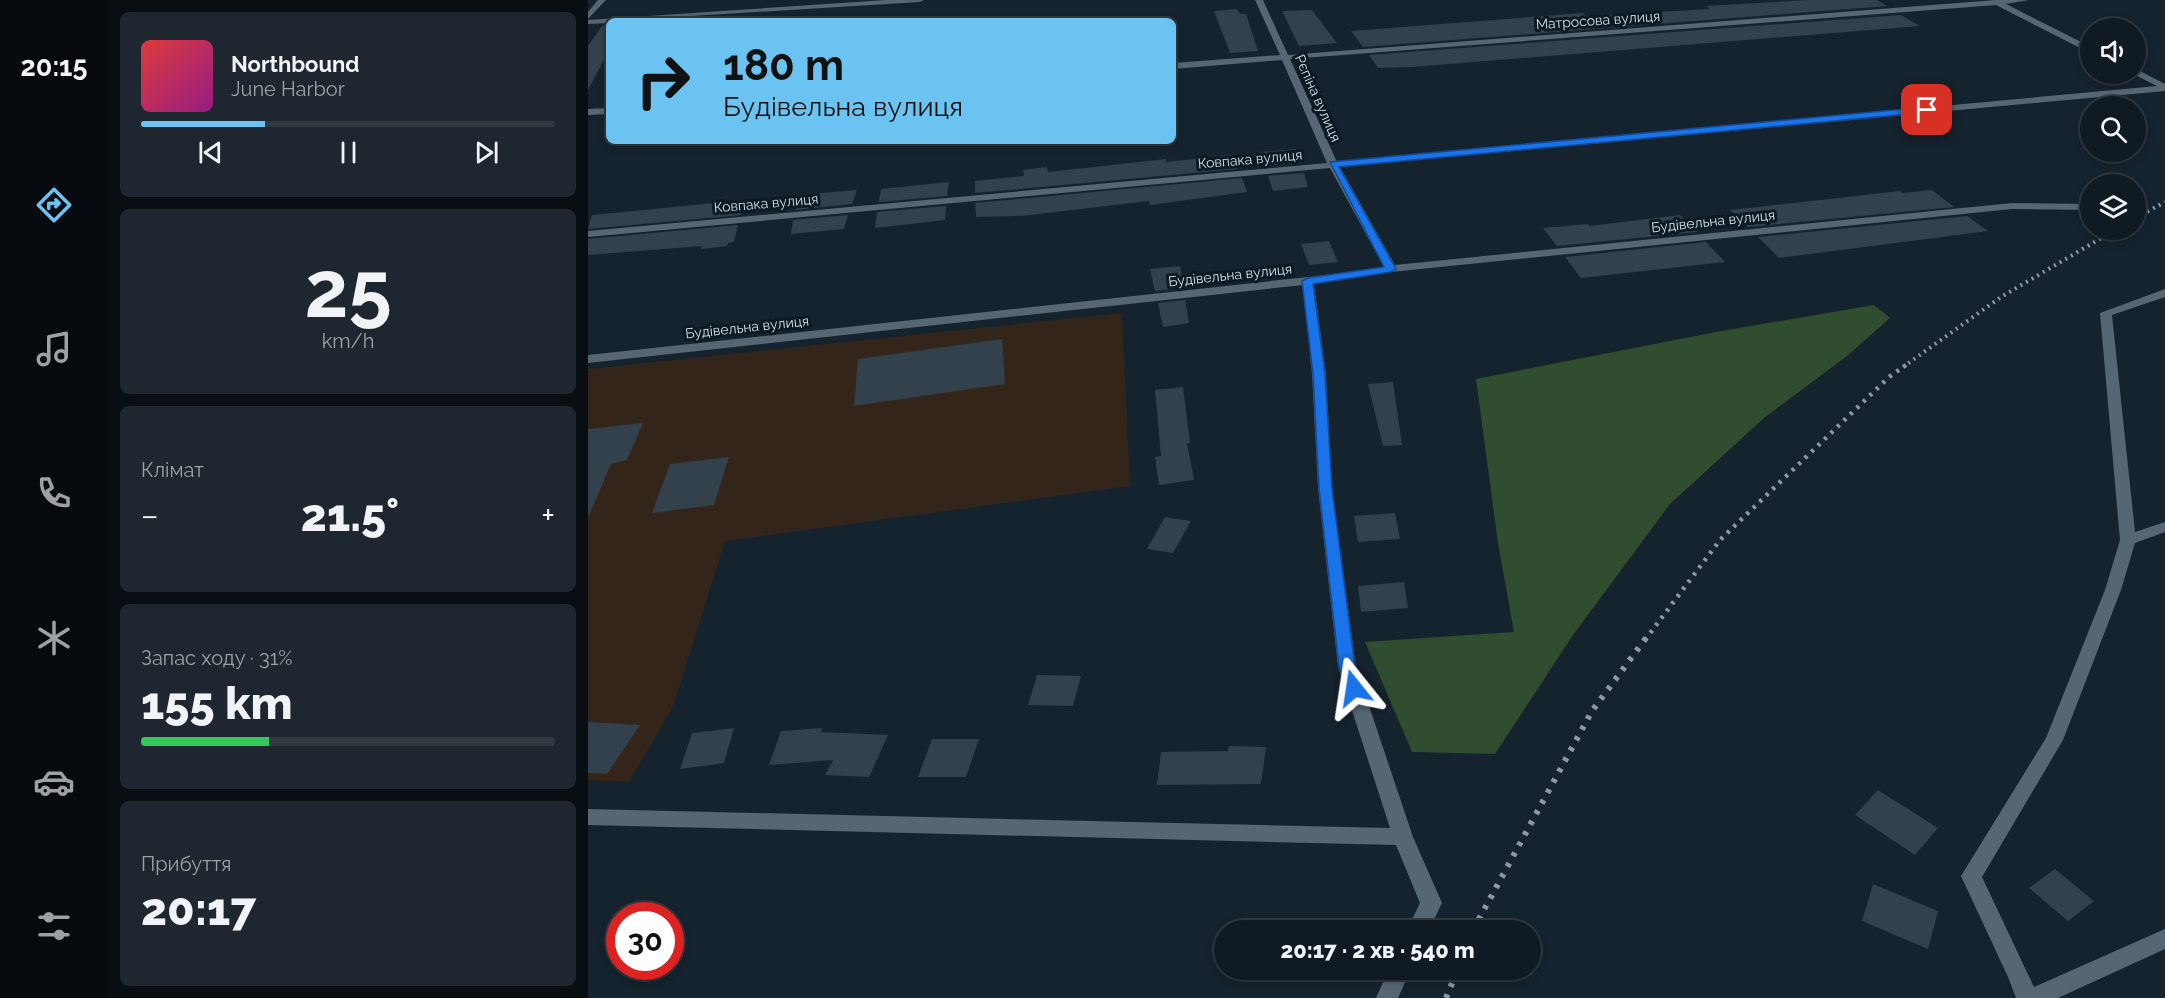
<!DOCTYPE html>
<html lang="uk">
<meta charset="utf-8">
<style>
:root{--surface:#101a22;--page:#1e272f;--text:#f1f3f6;--muted:#9ca1a5;--line:#303840;--accent:#6bc3f2}
body{margin:0;font-family:Raleway,sans-serif;background:var(--page);color:var(--text);height:100vh;display:flex;flex-direction:column;font-size:22px;white-space:nowrap}
*{box-sizing:border-box;margin:0}
p{font-size:20px;color:var(--muted)}
.icon{flex:none;width:33px;height:33px;fill:none;stroke:currentColor;stroke-width:2;stroke-linecap:round;stroke-linejoin:round}
.map{position:relative;flex:1;overflow:hidden}
.sheet{display:flex;flex-direction:column;gap:12px;padding:12px;background:#090e13;width:480px}
.sheet>*{flex:none}
.top-card{position:absolute;left:18px;top:18px;width:570px;height:126px;border-radius:9px;box-shadow:0 3px 9px #0003,0 0 0 2px var(--line);background:#6bc3f2;color:#111;overflow:hidden}
.fabs{position:absolute;left:1492px;top:18px;display:grid;gap:12px}
.fabs a{display:grid;place-items:center;width:66px;height:66px;border-radius:50%;background:var(--surface);box-shadow:0 3px 9px #0003,0 0 0 2px var(--line);font-size:30px}
.speed{position:absolute;left:18px;top:902px;display:flex;gap:12px;font-size:30px;font-weight:700;text-align:center}
.speed>*{display:grid;place-content:center;width:78px;height:78px;border-radius:50%;background:var(--surface);box-shadow:0 3px 9px #0003,0 0 0 2px var(--line);line-height:1}
.speed .limit{border:9px solid #d22;background:#fff;color:#111}
.pin{position:absolute;display:grid;place-items:center;width:51px;height:51px;color:#fff;margin:-26px;border-radius:12px;box-shadow:0 3px 9px #0006}
.me{position:absolute;width:66px;margin:-33px;rotate:345deg;stroke-linejoin:round;filter:drop-shadow(0 0 4px #0008)}
.turn{display:flex;align-items:center;gap:21px;height:126px;padding:0 18px;font-size:27px}
.turn .icon{width:78px;height:78px;stroke-width:2.5}
.turn b{display:block;font-size:42px;line-height:51px}
.big{font-size:45px;font-weight:800;line-height:1.1}
.sheet .widget{flex:1;display:flex;flex-direction:column;justify-content:center;gap:9px;min-width:0;padding:0 21px;border-radius:9px;background:var(--page)}
.sheet .dial{align-items:center;gap:0}
.dial b{font-size:78px;line-height:1}
.song{display:flex;align-items:center;gap:18px}
.cover{width:72px;height:72px;border-radius:9px;background:linear-gradient(135deg,hsl(0 70% 55%),hsl(310 70% 35%))}
.played{height:6px;border-radius:3px;background:linear-gradient(90deg,var(--accent) 30%,var(--line) 30%)}
.keys{display:flex;justify-content:space-around;direction:ltr}
.heat{display:flex;justify-content:space-between;align-items:center;font-size:33px;direction:ltr}
.charge{height:9px;border-radius:4px;background:linear-gradient(90deg,#34c759 31%,var(--line) 0)}
.trip{position:absolute;left:626px;top:920px;width:327px;height:60px;border-radius:30px;background:var(--surface);box-shadow:0 3px 9px #0003,0 0 0 2px var(--line);font-weight:800;line-height:60px;text-align:center}
main{display:flex;flex:1;min-height:0}
.menu{display:flex;flex-direction:column;width:108px;justify-content:space-around;align-items:center;background:#060a0e;color:var(--muted)}
.menu .icon{width:42px;height:42px}
.menu .on{color:var(--accent)}
.menu b{font-size:27px;color:var(--text)}
.map>svg:first-child{display:block}
.industrial{fill:#34251a}
.green{fill:#304d30}
.building{fill:#32414c}
.lines{fill:none;stroke-linecap:round;stroke-linejoin:round}
.minor{fill:#566672;fill-rule:evenodd}
.rail-far2{stroke:#8e98a1;stroke-width:4;stroke-dasharray:2 4.5;stroke-linecap:butt}
.rail-far1{stroke:#8e98a1;stroke-width:4.5;stroke-dasharray:3 6;stroke-linecap:butt}
.rail{stroke:#8e98a1;stroke-width:6;stroke-dasharray:4 8;stroke-linecap:butt}
.route{fill:#1a73e8;stroke:#114b97;stroke-width:1.5}
.labels{text-anchor:middle;dominant-baseline:central;stroke-width:6;stroke-linejoin:round;paint-order:stroke}
.far-street-label{font-size:14px;fill:#d6dfe6;stroke:#0c1a24}
</style>
<main>
<nav class="menu">
<b>20:15</b>
<svg class="icon on" aria-label="directions" viewBox="0 0 24 24"><path d="M12 3l9 9-9 9-9-9zM9 14v-3h6M13 9l2 2-2 2"/></svg>
<svg class="icon" aria-label="music" viewBox="0 0 24 24"><path d="M9 18V5l10-2v13"/><circle cx="6" cy="18" r="3"/><circle cx="16" cy="16" r="3"/></svg>
<svg class="icon" aria-label="phone" viewBox="0 0 24 24"><path d="M5 4h4l2 5-3 2q2 4 5 5l2-3 5 2v4C11 20 4 13 5 4z"/></svg>
<svg class="icon" aria-label="climate" viewBox="0 0 24 24"><path d="M12 3v18M4 7l16 10M4 17L20 7"/></svg>
<svg class="icon" aria-label="car" viewBox="0 0 24 24"><path d="M5 17H2v-5l4-1 3-4h7l3 4 3 1v5h-3M9 17h6M6 11h13"/><circle cx="7" cy="17" r="2"/><circle cx="17" cy="17" r="2"/></svg>
<svg class="icon" aria-label="filters" viewBox="0 0 24 24"><path d="M4 7h16M4 17h16"/><circle cx="9" cy="7" r="2"/><circle cx="15" cy="17" r="2"/></svg>
</nav>
<section class="sheet">
<div class="widget">
<div class="song"><i class="cover"></i><div><b>Northbound</b><p>June Harbor</p></div></div>
<div class="played"></div>
<div class="keys"><svg class="icon" aria-label="previous" viewBox="0 0 24 24"><path d="M18 5L8 12l10 7zM5 5v14"/></svg><svg class="icon" aria-label="pause" viewBox="0 0 24 24"><path d="M8 5v14M16 5v14"/></svg><svg class="icon" aria-label="next" viewBox="0 0 24 24"><path d="M6 5l10 7-10 7zM19 5v14"/></svg></div>
</div>
<div class="widget dial"><b>25</b><p>km/h</p></div>
<div class="widget"><p>Клімат</p>
<div class="heat"><a>−</a><b class="big">21.5°</b><a>+</a></div>
</div>
<div class="widget"><p>Запас ходу · 31%</p><b class="big">155 km</b><div class="charge"></div></div>
<div class="widget"><p>Прибуття</p><b class="big">20:17</b></div>
</section>
<div class="map">
<svg width="1577" height="998" viewBox="0 0 1577 998">
<rect width="100%" height="100%" fill="#15232e"/>
<path class="industrial" d="M 534,313 L 542,486 L 137,541 L 85,707 L 41,782 L 0,780 L 0,369 Z"/>
<path class="green" d="M 1286,305 L 1302,318 L 1259,356 L 1176,418 L 1082,504 L 985,635 L 907,754 L 824,752 L 777,642 L 926,632 L 910,543 L 888,379 L 1128,332 Z"/>
<path class="building" d="M 1220,0 L 1289,0 L 1299,6 L 775,47 L 763,31 L 995,13 L 998,16 L 1122,9 L 1118,6 Z
M 649,9 L 652,14 L 658,14 L 670,51 L 642,53 L 626,11 Z
M 724,10 L 749,43 L 711,46 L 694,11 Z
M 1313,15 L 1332,26 L 824,67 L 790,68 L 781,55 Z
M 21,25 L 21,50 L 0,90 L 0,46 L 14,26 Z
M 708,149 L 713,163 L 677,166 L 672,152 Z
M 643,155 L 649,169 L 387,193 L 387,181 L 436,176 L 435,170 L 459,167 L 460,172 L 578,159 L 578,162 Z
M 716,173 L 720,187 L 685,191 L 680,176 Z
M 654,178 L 659,192 L 562,205 L 561,201 L 433,216 L 388,217 L 387,203 Z
M 361,182 L 359,196 L 291,202 L 293,189 Z
M 269,190 L 264,204 L 207,210 L 210,195 Z
M 1344,190 L 1366,207 L 1160,227 L 1142,210 L 1312,191 L 1315,193 Z
M 157,200 L 153,215 L 0,229 L 4,215 Z
M 358,206 L 357,220 L 287,228 L 289,212 Z
M 260,215 L 256,229 L 203,234 L 205,220 Z
M 1092,215 L 1109,232 L 969,246 L 955,228 L 1000,224 L 1001,226 Z
M 1379,216 L 1400,231 L 1191,258 L 1170,237 Z
M 150,225 L 146,242 L 140,243 L 139,246 L 113,249 L 114,246 L 0,255 L 0,239 Z
M 741,241 L 750,262 L 721,265 L 713,244 Z
M 1118,242 L 1137,262 L 993,278 L 977,257 Z
M 592,266 L 596,288 L 567,291 L 562,269 Z
M 597,300 L 601,323 L 575,327 L 570,303 Z
M 414,339 L 417,384 L 266,406 L 270,359 Z
M 805,382 L 814,445 L 795,446 L 780,384 Z
M 595,387 L 602,443 L 599,443 L 606,480 L 571,485 L 567,457 L 573,456 L 567,390 Z
M 55,423 L 39,460 L 23,464 L 0,518 L 0,429 Z
M 141,457 L 126,505 L 64,513 L 82,464 Z
M 807,513 L 812,539 L 770,542 L 766,516 Z
M 577,517 L 603,521 L 585,553 L 559,549 Z
M 816,582 L 820,608 L 773,612 L 770,586 Z
M 449,675 L 493,676 L 485,706 L 440,705 Z
M 0,722 L 52,725 L 19,774 L 0,773 Z
M 146,728 L 136,763 L 92,769 L 104,733 Z
M 234,728 L 233,732 L 300,735 L 281,777 L 237,775 L 245,760 L 181,765 L 193,731 Z
M 344,739 L 391,739 L 378,777 L 330,777 Z
M 641,746 L 678,747 L 673,784 L 569,785 L 573,752 L 640,751 Z
M 1290,790 L 1350,828 L 1327,855 L 1267,815 Z
M 1467,869 L 1506,901 L 1480,921 L 1441,888 Z
M 1285,884 L 1350,911 L 1340,949 L 1274,921 Z"/>
<g class="lines">
<path class="minor" d="M 10,0 L 18,0 L 0,19 L 0,12 Z
M 298,0 L 336,0 L 332,2 L 21,21 L 21,23 L 0,24 L 0,20 Z
M 667,0 L 675,0 L 700,55 L 1408,0 L 1441,0 L 1418,4 L 1503,47 L 1503,52 L 1500,52 L 1408,5 L 702,59 L 749,162 L 1569,86 L 1545,74 L 1548,74 L 1548,69 L 1577,84 L 1577,91 L 752,167 L 807,265 L 1424,203 L 1503,204 L 1503,210 L 1424,209 L 803,272 L 726,284 L 738,374 L 744,488 L 768,667 L 825,837 L 854,903 L 841,930 L 819,930 L 832,903 L 808,845 L 0,825 L 0,809 L 802,828 L 750,667 L 730,488 L 724,374 L 715,285 L 0,363 L 0,355 L 720,277 L 796,267 L 742,168 L 0,237 L 0,231 L 739,163 L 694,60 L 585,69 L 585,63 L 692,55 Z
M 21,108 L 21,114 L 0,115 L 0,109 Z
M 1577,289 L 1577,297 L 1524,315 L 1547,532 L 1577,522 L 1577,532 L 1547,543 L 1533,590 L 1475,740 L 1394,877 L 1446,987 L 1577,929 L 1577,949 L 1470,998 L 1428,998 L 1420,977 L 1373,876 L 1458,738 L 1517,590 L 1532,540 L 1512,313 Z
M 801,969 L 823,969 L 810,998 L 788,998 Z"/>
<path class="rail-far2" d="M 1548,218 L 1577,202
M 1315,367 L 1413,297 L 1527,230"/>
<path class="rail-far1" d="M 1057,640 L 1132,540 L 1301,377 L 1318,365"/>
<path class="rail" d="M 885,930 L 1004,711 L 1058,638
M 858,998 L 870,969"/>
</g>
<path class="route" d="M 1339,107 L 1342,112 L 751,167 L 808,269 L 803,272 L 725,284 L 737,374 L 744,488 L 767,667 L 774,688 L 766,695 L 761,693 L 751,667 L 731,488 L 725,374 L 714,281 L 720,278 L 796,267 L 742,162 Z"/>
<g class="labels">
<g class="far-street-label">
<text transform="translate(1010 20) rotate(-4)">Матросова вулиця</text>
<text transform="translate(730 98) rotate(66)">Рєпіна вулиця</text>
<text transform="translate(662 159) rotate(-5)">Ковпака вулиця</text>
<text transform="translate(178 203) rotate(-5)">Ковпака вулиця</text>
<text transform="translate(1125 221) rotate(-6)">Будівельна вулиця</text>
<text transform="translate(642 275) rotate(-6)">Будівельна вулиця</text>
<text transform="translate(159 327) rotate(-6)">Будівельна вулиця</text>
</g>
</g>
</svg>
<div class="fabs">
<a><svg class="icon" aria-label="sound" viewBox="0 0 24 24"><path d="M4 9h4l5-4v14l-5-4H4zM17 9q2 3 0 6"/></svg></a>
<a><svg class="icon" aria-label="search" viewBox="0 0 24 24"><circle cx="10" cy="10" r="6"/><path d="M15 15l6 6"/></svg></a>
<a><svg class="icon" aria-label="layers" viewBox="0 0 24 24"><path d="M12 4l9 5-9 5-9-5zM3 14l9 5 9-5"/></svg></a>
</div>
<div class="speed"><div class="limit">30</div></div>
<div class="pin" style="left:1339px;top:110px;background:#d93025"><svg class="icon" aria-label="arrive" viewBox="0 0 24 24"><path d="M6 21V4h12l-3 4 3 4H6"/></svg></div>
<svg class="me" style="left:766px;top:688px" viewBox="-20 -20 40 40"><path d="M0-17L14 15 0 8-14 15z" fill="#1a73e8" stroke="#fff" stroke-width="4"/></svg>
<div class="trip">20:17 · 2 хв · 540 m</div>
<div class="top-card">
<div class="turn"><svg class="icon" aria-label="right" viewBox="0 0 24 24"><path d="M7 20v-9h11M14 6l5 5-5 5"/></svg><div><b>180 m</b>Будівельна вулиця</div></div>
</div>
</div>
</main>
